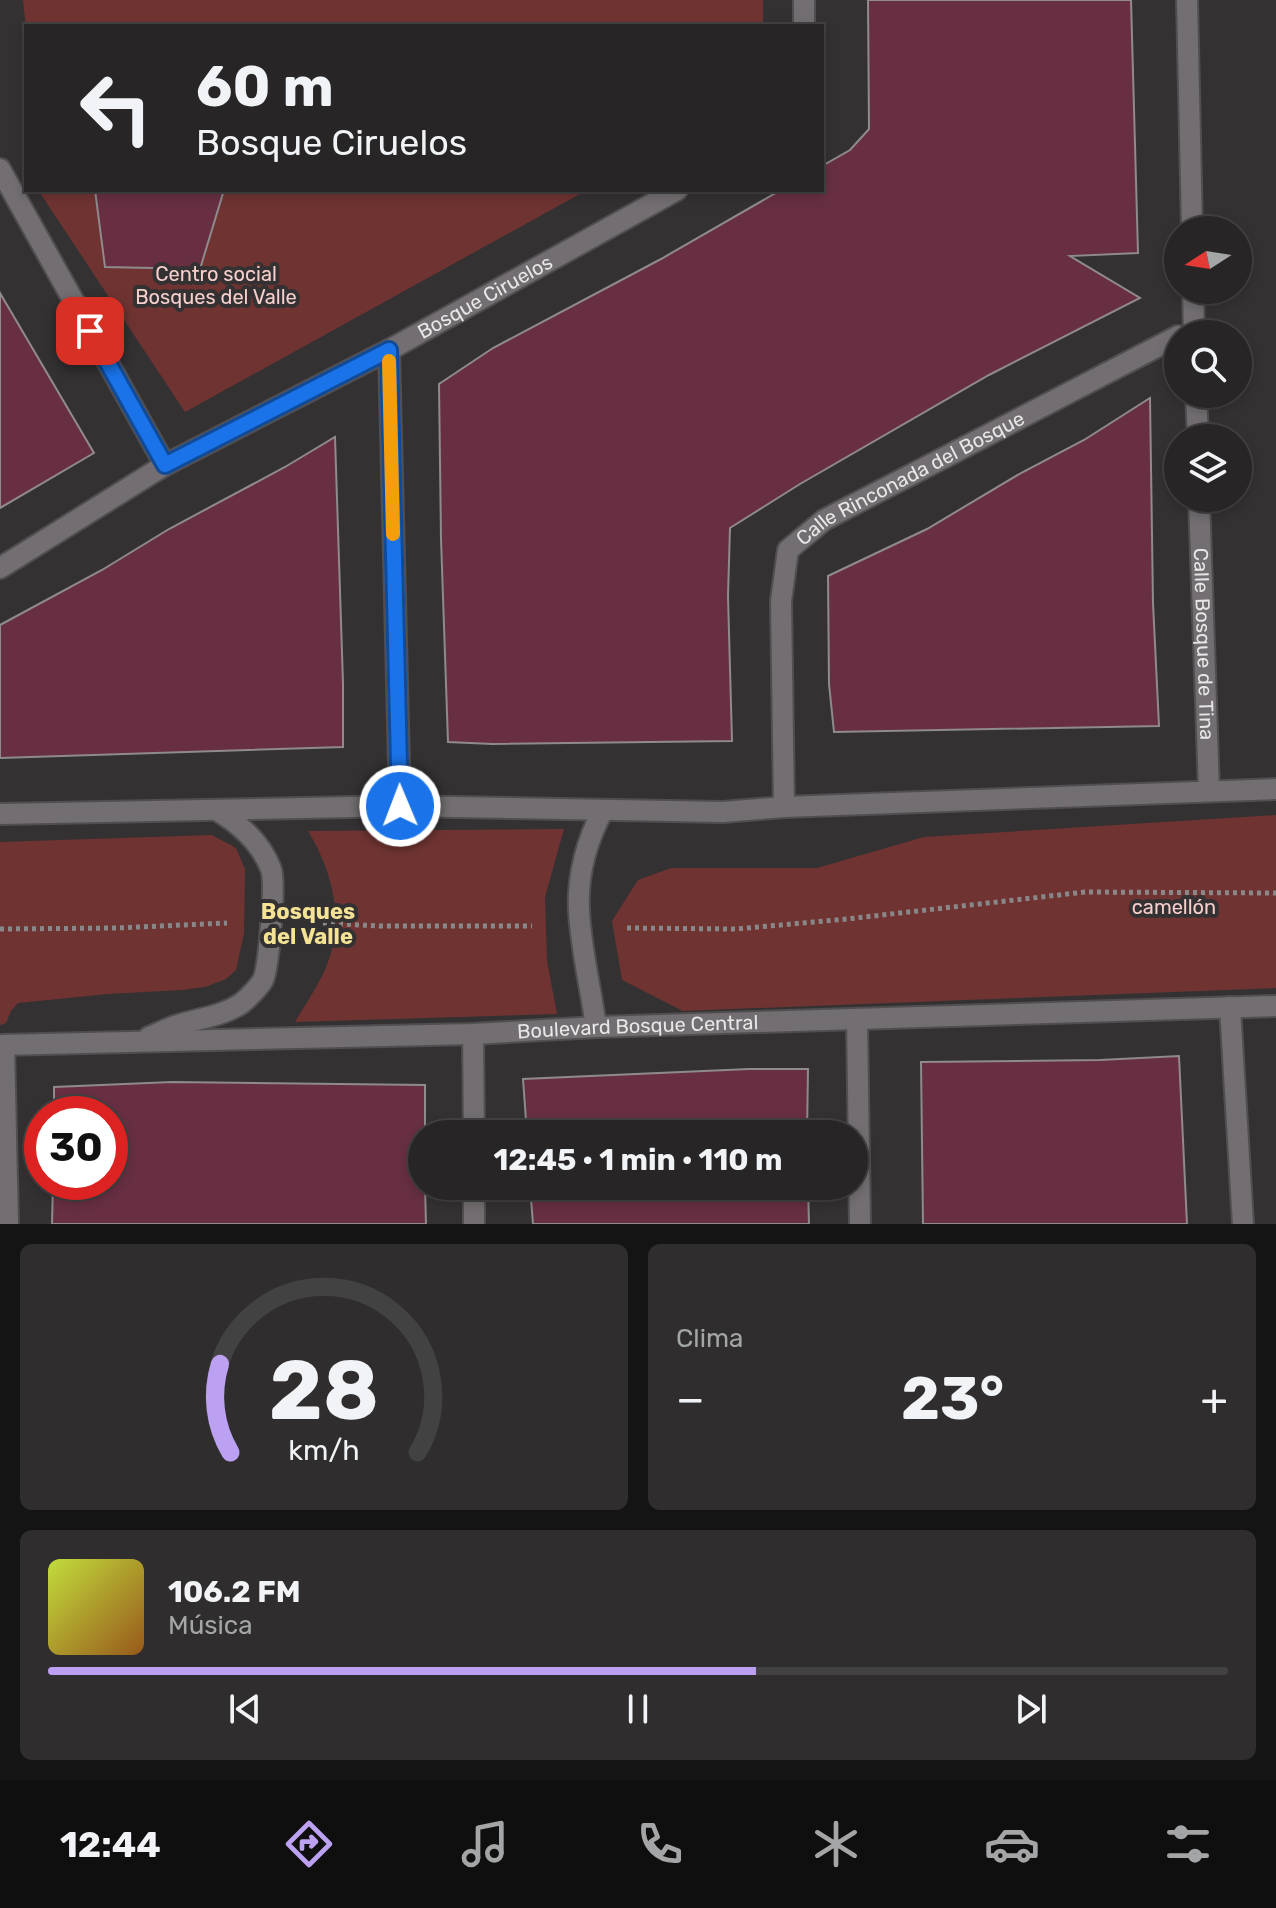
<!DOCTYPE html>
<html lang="es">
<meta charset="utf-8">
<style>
:root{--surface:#272526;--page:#2f2d2e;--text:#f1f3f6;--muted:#a4a5a7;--line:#434243;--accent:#bca0f2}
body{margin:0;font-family:Rubik,sans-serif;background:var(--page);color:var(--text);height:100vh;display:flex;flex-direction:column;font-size:30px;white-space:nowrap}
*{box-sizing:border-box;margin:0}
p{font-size:26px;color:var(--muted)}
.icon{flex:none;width:44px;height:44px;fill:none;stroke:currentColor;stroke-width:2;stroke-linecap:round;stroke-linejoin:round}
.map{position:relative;height:1224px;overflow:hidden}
.drawer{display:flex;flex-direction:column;gap:20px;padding:20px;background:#151415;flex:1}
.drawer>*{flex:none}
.hud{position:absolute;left:24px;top:24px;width:800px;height:168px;border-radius:0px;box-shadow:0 4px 12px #0003,0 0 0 2px var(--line);background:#272526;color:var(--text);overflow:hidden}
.needle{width:52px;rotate:258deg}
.buttons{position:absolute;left:1164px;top:216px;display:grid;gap:16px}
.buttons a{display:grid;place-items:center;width:88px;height:88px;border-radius:50%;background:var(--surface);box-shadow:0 4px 12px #0003,0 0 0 2px var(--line);font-size:40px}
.speed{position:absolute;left:24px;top:1096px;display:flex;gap:16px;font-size:40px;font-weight:700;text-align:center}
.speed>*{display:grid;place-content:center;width:104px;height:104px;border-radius:50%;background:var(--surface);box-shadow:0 4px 12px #0003,0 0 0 2px var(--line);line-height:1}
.speed .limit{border:12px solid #d22;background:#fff;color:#111}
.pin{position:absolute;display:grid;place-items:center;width:68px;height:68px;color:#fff;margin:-34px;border-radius:16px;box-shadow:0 4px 12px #0006}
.me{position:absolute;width:88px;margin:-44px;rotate:359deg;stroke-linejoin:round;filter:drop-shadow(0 0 6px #0008)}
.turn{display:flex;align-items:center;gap:28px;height:168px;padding:0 40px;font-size:36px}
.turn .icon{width:104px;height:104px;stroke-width:2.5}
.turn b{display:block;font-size:56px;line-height:68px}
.big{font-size:60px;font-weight:700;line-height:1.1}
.drawer .card{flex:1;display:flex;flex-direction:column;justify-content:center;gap:12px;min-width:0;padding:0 28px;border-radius:12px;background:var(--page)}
.drawer .dial{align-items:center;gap:0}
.dial svg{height:208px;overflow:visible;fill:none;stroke:var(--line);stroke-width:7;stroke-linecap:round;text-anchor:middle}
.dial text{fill:var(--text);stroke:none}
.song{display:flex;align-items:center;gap:24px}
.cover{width:96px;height:96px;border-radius:12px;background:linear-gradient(135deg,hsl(70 70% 55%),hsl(30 70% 35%))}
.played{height:8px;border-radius:4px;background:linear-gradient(90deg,var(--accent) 60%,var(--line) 60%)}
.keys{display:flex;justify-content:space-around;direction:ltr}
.heat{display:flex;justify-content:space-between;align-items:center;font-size:44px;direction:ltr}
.drawer .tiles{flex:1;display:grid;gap:20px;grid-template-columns:1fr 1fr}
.card:last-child{grid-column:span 2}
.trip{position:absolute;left:408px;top:1120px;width:460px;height:80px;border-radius:40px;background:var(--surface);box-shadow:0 4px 12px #0003,0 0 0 2px var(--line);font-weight:700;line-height:80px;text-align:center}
.tab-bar{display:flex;height:128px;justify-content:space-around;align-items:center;background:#100f0f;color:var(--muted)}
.tab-bar .icon{width:56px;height:56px}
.tab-bar .selected{color:var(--accent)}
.tab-bar b{font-size:36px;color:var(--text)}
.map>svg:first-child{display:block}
.green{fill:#6f3432}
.building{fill:#682f43;stroke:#8f8a8b;stroke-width:2}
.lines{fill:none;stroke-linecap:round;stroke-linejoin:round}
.minor-casing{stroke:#514e50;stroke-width:24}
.tertiary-casing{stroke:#514e50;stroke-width:24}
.path{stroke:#898788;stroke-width:5;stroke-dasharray:4 4;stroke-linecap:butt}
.minor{stroke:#726e71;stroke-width:20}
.tertiary{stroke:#726e71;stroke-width:20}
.route-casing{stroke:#114b97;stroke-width:20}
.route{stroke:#1a73e8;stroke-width:14}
.slow{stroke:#f59e0b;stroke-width:14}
.labels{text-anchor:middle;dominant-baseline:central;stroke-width:8;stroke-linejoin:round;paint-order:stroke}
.park-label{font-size:20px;fill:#f7cfcc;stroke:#343133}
.street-label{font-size:20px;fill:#e8e6e7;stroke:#343133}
.neighbourhood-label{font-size:22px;font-weight:bold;fill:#f5e395;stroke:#343133}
</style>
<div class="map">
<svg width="1276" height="1224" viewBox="0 0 1276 1224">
<rect width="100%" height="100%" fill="#343133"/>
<path class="green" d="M 23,0 L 763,0 L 763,26 L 26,26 L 26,29 Z
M 40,190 L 587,190 L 185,412 L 40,193 Z
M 1276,815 L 1276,988 L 683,1011 L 622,980 L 612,921 L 638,880 L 671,868 L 817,868 L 924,837 Z
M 564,829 L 545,897 L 547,961 L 557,1014 L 295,1022 C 307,1001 323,980 330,956 C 344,914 330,867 308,831 Z
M 212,835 L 236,848 L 245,869 L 244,933 L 236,970 L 226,979 L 205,987 L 182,990 L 108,994 L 18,1003 L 11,1011 L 6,1023 L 0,1025 L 0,842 Z"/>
<path class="building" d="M 868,0 L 1131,0 L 1138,253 L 1070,256 L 1140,298 L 989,375 L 800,484 L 730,528 L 728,596 L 732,741 L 492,744 L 448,742 L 441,539 L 439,384 L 493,348 L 661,259 L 781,190 L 822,190 L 822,166 L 850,150 L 869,129 Z
M 95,190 L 224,190 L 200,269 L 105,267 Z
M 0,293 L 94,453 L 0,508 Z
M 1150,398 L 1153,603 L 1159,726 L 834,732 L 829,684 L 828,576 L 927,529 L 1021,473 L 1084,440 Z
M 335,437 L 343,683 L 343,747 L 0,758 L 0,625 L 102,570 L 169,529 L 285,467 Z
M 1179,1056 L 1187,1224 L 923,1224 L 921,1062 L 1100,1060 Z
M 749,1069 L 808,1069 L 807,1134 L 527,1134 L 523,1079 Z
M 172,1082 L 425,1085 L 425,1134 L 422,1134 L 422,1186 L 425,1186 L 426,1224 L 52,1224 L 53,1182 L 110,1182 L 110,1114 L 54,1114 L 54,1087 Z
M 530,1186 L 808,1186 L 809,1224 L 533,1224 Z"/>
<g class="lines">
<g class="minor-casing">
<g id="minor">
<path d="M 804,0 L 804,26"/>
<path d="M 1187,0 L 1192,230"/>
<path d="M 0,169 L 165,465"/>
<path d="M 1193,290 L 1194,334"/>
<path d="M 389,350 L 400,806"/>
<path d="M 1196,394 L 1198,438"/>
<path id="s1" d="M 1199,498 L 1209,791"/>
<path id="s2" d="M 0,568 L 165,465 L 389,350 L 677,190"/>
<path id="s3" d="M 784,807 L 781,601 L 788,550 L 824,520 L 1178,336"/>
<path d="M 1230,1007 L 1243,1224"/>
<path d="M 857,1019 L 860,1224"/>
<path d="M 473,1034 L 474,1134"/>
<path d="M 4,1045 L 8,1224"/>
<path d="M 474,1186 L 474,1224"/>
</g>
</g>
<g class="tertiary-casing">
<g id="tertiary">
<path d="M 0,814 L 400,806 L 723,812 L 784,807 L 1276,789"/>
<path d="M 596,1027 C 591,989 581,950 579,911 C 577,876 587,840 603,810"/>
<path d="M 149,1037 C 159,1033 168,1028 178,1025 C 200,1018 223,1016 242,1003 C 248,998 259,987 263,980 C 269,966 276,883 271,869 C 261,843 241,825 218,811"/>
<path id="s4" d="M 0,1045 L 473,1034 L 596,1027 L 1276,1006"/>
</g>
</g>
<path class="path" d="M 323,923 L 379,926 L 532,926
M 627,928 L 736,929 L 847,919 L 1085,892 L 1276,893
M 0,929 L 116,928 L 227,923"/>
<use href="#minor" class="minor"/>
<use href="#tertiary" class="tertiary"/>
</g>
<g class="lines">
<g class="route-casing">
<path id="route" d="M 90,331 L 165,465 L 389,350 L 400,806"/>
</g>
<use href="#route" class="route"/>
<path class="slow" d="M 389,361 L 393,534"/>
</g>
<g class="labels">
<g class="park-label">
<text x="216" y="274">Centro social<tspan x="216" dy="23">Bosques del Valle</tspan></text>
<text x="1174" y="907">camellón</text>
</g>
<g class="street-label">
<text stroke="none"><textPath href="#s2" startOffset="556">Bosque Ciruelos</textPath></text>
<text stroke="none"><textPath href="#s3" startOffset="400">Calle Rinconada del Bosque</textPath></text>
<text stroke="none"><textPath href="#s1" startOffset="146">Calle Bosque de Tina</textPath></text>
<text stroke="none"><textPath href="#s4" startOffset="638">Boulevard Bosque Central</textPath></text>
</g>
<g class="neighbourhood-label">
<text x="308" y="911">Bosques<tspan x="308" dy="25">del Valle</tspan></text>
</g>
</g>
</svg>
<div class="buttons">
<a><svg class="needle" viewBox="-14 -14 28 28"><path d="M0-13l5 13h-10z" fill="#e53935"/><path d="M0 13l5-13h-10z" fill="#a4a5a7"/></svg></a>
<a><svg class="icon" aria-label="search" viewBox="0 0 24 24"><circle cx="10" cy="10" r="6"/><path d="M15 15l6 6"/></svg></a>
<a><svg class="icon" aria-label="layers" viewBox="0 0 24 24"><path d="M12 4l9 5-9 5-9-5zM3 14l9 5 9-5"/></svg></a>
</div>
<div class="speed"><div class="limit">30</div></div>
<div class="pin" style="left:90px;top:331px;background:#d93025"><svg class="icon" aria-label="arrive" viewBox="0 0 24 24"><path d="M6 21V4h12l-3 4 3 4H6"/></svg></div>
<svg class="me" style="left:400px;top:806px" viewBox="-20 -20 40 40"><circle r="17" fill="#1a73e8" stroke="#fff" stroke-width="3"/><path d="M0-11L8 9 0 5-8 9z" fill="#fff"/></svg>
<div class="trip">12:45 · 1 min · 110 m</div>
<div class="hud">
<div class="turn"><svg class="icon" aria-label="left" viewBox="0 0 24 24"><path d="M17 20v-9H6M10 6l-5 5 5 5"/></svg><div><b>60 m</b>Bosque Ciruelos</div></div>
</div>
</div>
<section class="drawer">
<div class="tiles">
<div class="card dial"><svg viewBox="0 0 100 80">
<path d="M14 69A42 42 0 1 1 86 69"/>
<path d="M14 69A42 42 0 0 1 10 35" stroke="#bca0f2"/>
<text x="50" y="56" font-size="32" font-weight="700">28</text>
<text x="50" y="72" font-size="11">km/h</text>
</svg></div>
<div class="card"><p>Clima</p>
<div class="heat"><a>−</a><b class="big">23°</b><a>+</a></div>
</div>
<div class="card">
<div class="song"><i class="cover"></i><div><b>106.2 FM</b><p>Música</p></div></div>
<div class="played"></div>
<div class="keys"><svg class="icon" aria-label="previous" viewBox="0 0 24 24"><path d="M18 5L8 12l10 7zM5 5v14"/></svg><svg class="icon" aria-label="pause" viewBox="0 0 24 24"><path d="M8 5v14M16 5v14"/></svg><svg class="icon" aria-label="next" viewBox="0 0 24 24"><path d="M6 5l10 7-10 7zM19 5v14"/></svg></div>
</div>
</div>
</section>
<nav class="tab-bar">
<b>12:44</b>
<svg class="icon selected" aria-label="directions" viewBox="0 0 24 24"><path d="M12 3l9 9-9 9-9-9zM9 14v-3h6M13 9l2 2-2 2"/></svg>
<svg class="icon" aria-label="music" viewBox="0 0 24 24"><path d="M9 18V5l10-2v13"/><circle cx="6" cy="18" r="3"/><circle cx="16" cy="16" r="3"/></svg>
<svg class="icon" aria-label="phone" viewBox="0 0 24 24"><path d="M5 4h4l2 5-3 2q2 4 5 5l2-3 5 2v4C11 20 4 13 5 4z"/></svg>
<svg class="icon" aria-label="climate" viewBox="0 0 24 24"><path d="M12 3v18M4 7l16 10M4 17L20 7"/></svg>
<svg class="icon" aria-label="car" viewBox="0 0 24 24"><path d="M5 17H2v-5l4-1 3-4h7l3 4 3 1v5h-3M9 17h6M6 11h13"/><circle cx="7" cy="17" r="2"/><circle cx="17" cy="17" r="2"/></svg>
<svg class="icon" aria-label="filters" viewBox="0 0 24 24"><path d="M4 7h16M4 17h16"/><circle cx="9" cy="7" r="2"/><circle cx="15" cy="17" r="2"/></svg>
</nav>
